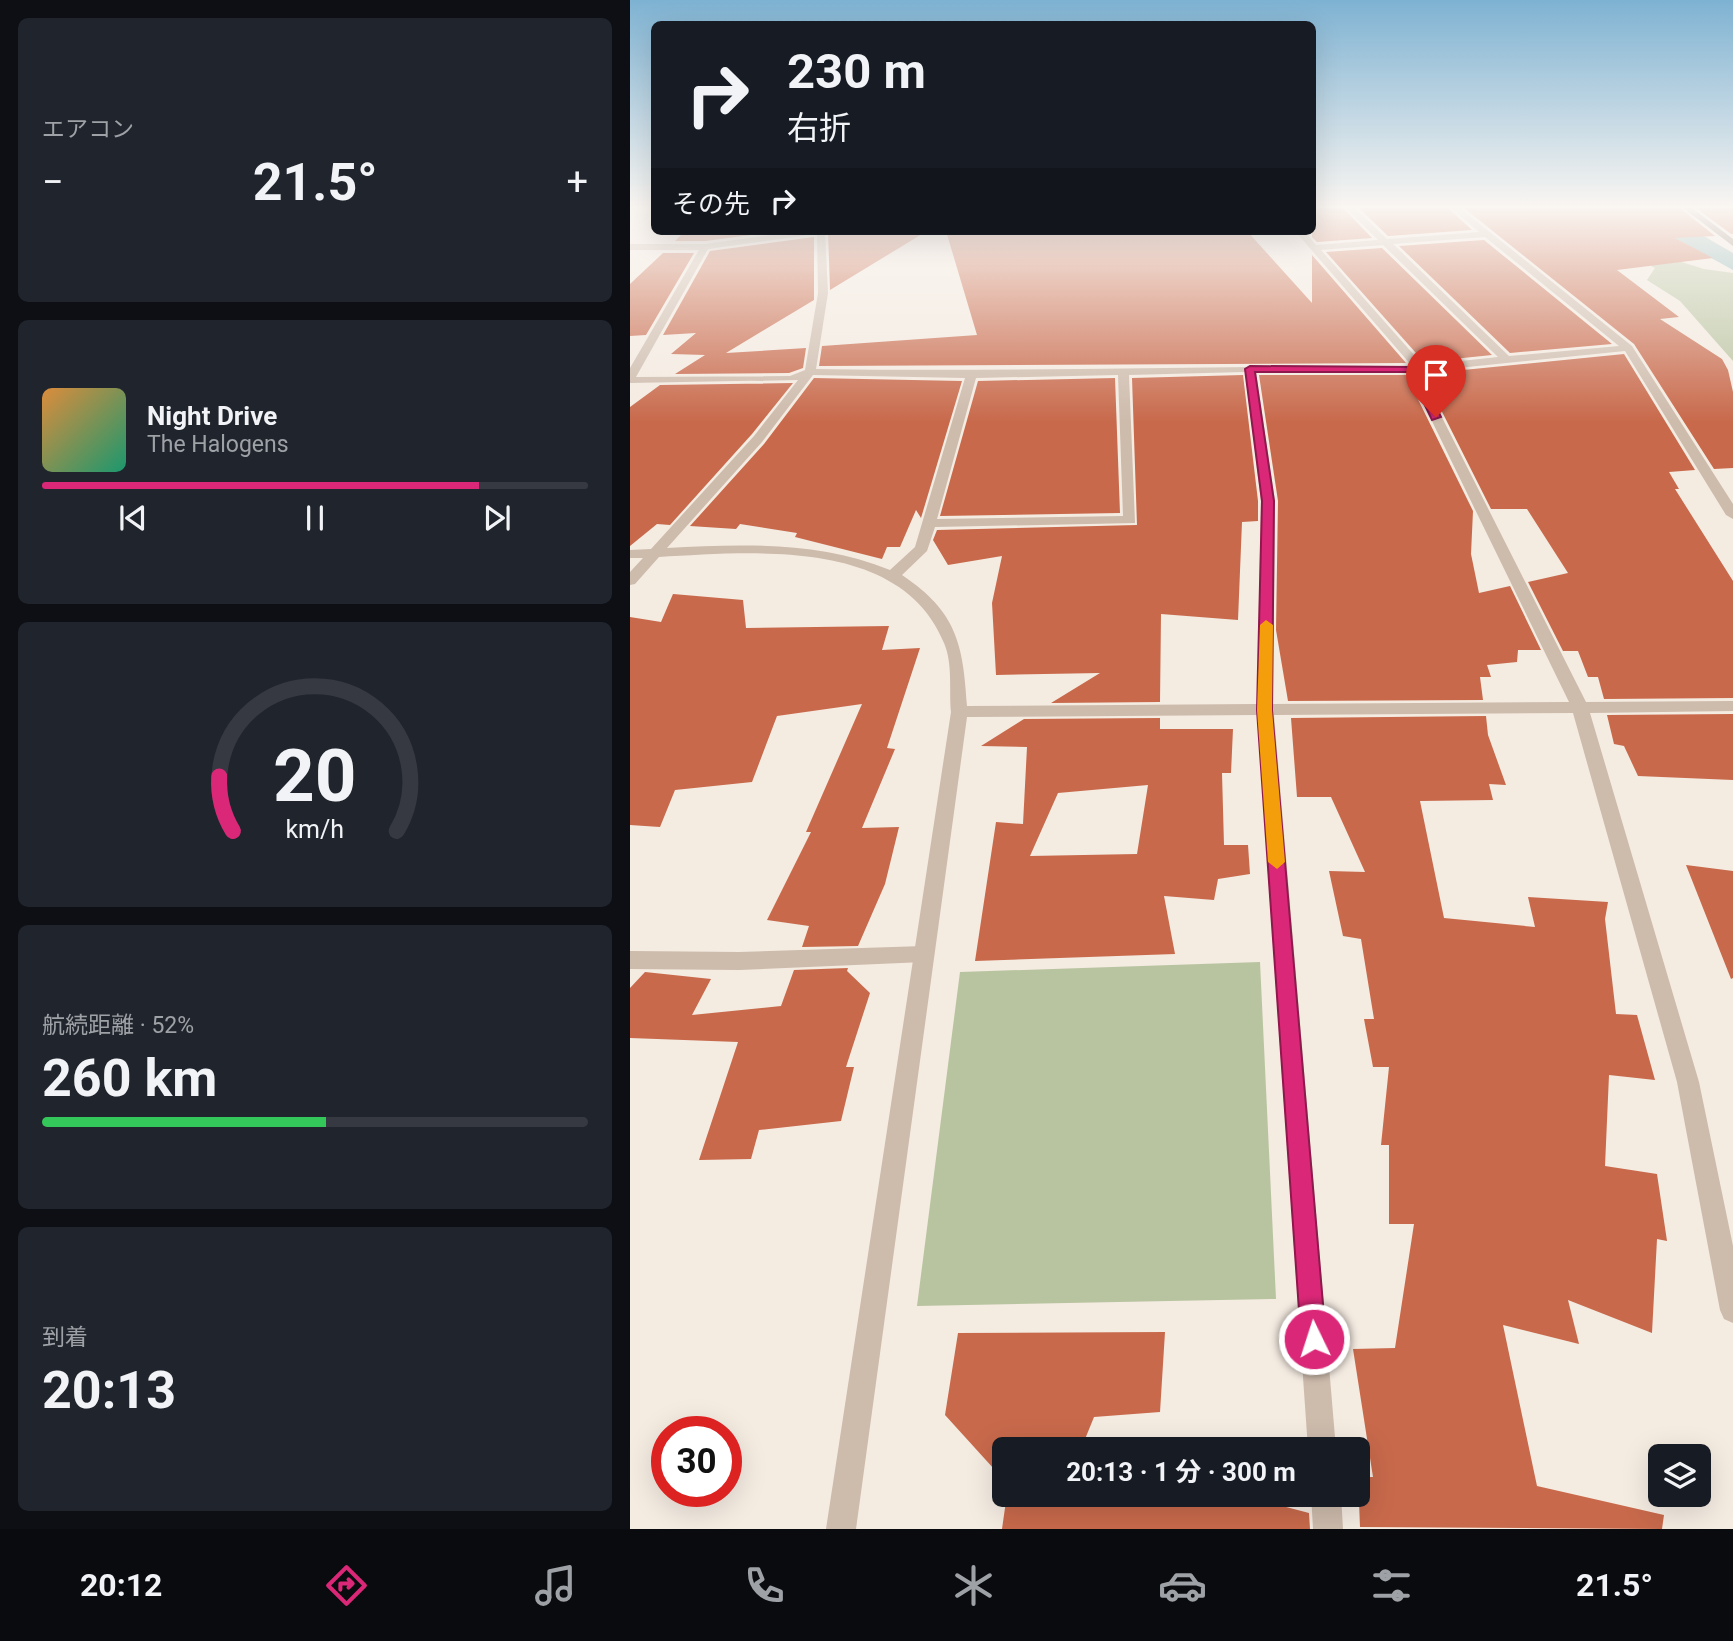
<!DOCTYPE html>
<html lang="ja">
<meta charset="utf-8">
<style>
:root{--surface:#171b24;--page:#20242c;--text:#f1f3f6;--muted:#9ea1a6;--line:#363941;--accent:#db2777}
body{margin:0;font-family:Roboto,"Noto Sans JP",sans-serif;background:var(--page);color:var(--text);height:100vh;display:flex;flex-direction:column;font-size:26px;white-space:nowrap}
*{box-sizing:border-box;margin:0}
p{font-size:23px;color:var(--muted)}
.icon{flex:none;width:38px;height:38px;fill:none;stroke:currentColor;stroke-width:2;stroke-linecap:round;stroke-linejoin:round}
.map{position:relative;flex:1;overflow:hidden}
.details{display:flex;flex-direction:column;gap:18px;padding:18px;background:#0d0f14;width:630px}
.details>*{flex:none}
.top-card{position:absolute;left:21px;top:21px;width:665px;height:214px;border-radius:10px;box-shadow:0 7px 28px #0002;background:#171b24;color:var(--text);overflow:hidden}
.buttons{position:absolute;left:1018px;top:1444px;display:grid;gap:14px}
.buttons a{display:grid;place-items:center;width:63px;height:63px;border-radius:10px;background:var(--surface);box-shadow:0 7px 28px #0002;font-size:35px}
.speed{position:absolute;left:21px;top:1416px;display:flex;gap:14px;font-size:35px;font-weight:700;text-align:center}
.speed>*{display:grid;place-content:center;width:91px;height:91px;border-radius:50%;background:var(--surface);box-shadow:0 7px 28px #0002;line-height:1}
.speed .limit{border:10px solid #d22;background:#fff;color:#111}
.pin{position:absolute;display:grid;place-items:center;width:60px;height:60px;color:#fff;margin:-72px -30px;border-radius:50% 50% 50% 0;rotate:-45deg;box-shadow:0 0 7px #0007}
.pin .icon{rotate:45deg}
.me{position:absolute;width:77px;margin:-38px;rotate:356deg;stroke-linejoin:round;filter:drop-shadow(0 0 5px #0008)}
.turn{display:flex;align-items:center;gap:24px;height:147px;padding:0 21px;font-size:32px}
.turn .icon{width:91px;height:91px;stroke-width:2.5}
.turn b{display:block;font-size:49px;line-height:60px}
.then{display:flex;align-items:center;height:66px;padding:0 21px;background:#0003;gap:14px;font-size:26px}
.big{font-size:52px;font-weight:700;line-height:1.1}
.details .tile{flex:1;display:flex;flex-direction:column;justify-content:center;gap:10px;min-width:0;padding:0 24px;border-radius:10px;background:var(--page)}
.details .dial{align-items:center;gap:0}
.dial svg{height:182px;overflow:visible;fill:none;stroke:var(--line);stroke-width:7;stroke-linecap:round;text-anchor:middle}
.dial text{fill:var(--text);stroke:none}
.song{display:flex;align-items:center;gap:21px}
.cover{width:84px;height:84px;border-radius:10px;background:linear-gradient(135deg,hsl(30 70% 55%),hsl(160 70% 35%))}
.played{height:7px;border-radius:4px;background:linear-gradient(90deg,var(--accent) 80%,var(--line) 80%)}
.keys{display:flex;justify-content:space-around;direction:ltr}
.heat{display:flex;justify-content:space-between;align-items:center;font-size:38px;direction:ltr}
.charge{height:10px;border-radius:5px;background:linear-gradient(90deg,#34c759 52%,var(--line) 0)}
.trip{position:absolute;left:362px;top:1437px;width:378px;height:70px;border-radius:10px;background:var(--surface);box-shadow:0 7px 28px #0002;font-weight:700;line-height:70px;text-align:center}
.dock{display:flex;height:112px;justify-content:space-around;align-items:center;background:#090b0e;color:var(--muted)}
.dock .icon{width:49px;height:49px}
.dock .current{color:var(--accent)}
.dock b{font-size:32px;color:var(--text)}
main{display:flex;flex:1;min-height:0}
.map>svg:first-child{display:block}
.green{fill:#b8c4a0}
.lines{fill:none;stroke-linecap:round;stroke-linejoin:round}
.canal{fill:#7fb0b2;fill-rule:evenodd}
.building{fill:#c8694b;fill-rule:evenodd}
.lane{fill:#cdbbac;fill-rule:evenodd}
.street{fill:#cdbbac;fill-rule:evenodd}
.primary{fill:#7d675c;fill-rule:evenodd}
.route{fill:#db2777;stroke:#8e194d;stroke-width:2}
.slow{fill:#f59e0b}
</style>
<main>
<section class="details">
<div class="tile"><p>エアコン</p>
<div class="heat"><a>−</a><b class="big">21.5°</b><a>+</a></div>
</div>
<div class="tile">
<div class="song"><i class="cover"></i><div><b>Night Drive</b><p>The Halogens</p></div></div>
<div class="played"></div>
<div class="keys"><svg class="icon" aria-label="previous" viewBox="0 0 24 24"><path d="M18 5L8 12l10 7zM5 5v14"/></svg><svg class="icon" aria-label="pause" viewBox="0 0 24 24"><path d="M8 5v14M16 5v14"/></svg><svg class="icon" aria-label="next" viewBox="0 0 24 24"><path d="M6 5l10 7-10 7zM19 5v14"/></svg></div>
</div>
<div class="tile dial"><svg viewBox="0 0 100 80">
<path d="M14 69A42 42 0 1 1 86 69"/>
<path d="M14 69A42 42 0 0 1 8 45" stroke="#db2777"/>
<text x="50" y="56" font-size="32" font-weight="700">20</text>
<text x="50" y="72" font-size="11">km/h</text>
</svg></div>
<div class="tile"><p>航続距離 · 52%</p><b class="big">260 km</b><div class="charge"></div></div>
<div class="tile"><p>到着</p><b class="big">20:13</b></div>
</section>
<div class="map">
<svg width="1103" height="1529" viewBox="0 0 1103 1529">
<rect width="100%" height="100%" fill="#f4ebe1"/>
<path class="green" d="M 890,208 L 927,208 L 1042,259 L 1074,269 L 1103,273 L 1103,361 L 1050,301 L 1017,280 L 1025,268 L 987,249 Z
M 630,962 L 646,1299 L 287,1306 L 330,972 Z"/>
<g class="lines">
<path class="canal" d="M 982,208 C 1034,208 1059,228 1103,253 L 1103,270 L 1025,227 L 985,212 Z"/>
</g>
<path class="building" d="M 682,208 L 713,208 L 742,238 L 687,242 L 682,237 Z
M 729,208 L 818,208 L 842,230 L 758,236 Z
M 834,208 L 1050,208 L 1085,236 L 1045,238 L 1083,258 L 987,270 L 1049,317 L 1030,319 L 1092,359 L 1098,370 L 1103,392 L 1103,468 L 1084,469 L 1004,344 Z
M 1066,208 L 1103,208 L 1103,234 L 1101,234 Z
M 55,231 L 152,231 L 75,241 L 45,241 Z
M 198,231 L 297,231 L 200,290 Z
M 316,231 L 617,231 L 682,303 L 682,255 L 776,363 L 189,366 L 192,346 L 347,335 Z
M 184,237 L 184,300 L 96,353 L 176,348 L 173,368 L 159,373 L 45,374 L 75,355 L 41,354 L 66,333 L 33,335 L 80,251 Z
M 854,240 L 982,344 L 880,353 L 769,246 Z
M 752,248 L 862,355 L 794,362 L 696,252 Z
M 33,253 L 64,253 L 16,335 L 0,336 L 0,284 Z
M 994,354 L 1065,470 L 1039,472 L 1049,489 L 1045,489 L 1103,581 L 1103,698 L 974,699 L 968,677 L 958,677 L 948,651 L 933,651 L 898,582 L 938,573 L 897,509 L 861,509 L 793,374 Z
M 613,375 L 628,501 L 628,521 L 612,522 L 608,620 L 531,614 L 530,702 L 421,703 L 470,673 L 366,675 L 362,603 L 372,556 L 318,565 L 303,540 L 307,530 L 507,525 L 502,378 Z
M 629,375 L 776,375 L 843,511 L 841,554 L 849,593 L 880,586 L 911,650 L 888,650 L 887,662 L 857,665 L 861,677 L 850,677 L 853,700 L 658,701 L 646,630 L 648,501 Z
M 184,378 L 332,381 L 291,518 L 286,510 L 270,547 L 257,547 L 252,559 L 165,537 L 167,533 L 110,524 L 106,529 L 60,526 L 134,444 Z
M 485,378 L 490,513 L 310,516 L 348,381 Z
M 163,383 L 122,434 L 40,525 L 27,524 L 0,546 L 0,407 L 30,385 Z
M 43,594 L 113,600 L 116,628 L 259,626 L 252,650 L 290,648 L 257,748 L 265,749 L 232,828 L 269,827 L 255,884 L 228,946 L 172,947 L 179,926 L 137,920 L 181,832 L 176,832 L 232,704 L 147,716 L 122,782 L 45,790 L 30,827 L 0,825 L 0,617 L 31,622 Z
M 1103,714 L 1103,780 L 1008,776 L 994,746 L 984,744 L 977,715 Z
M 856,716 L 858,735 L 876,785 L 859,784 L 863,800 L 790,801 L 814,918 L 905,927 L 898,897 L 978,902 L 975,919 L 986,1014 L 1007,1015 L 1025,1080 L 979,1075 L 975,1166 L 1027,1174 L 1037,1241 L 1027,1239 L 1022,1333 L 938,1300 L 949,1344 L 873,1325 L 907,1486 L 1034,1515 L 1032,1529 L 730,1527 L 728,1477 L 743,1477 L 723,1349 L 765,1348 L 784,1224 L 759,1224 L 759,1145 L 751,1145 L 759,1067 L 743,1067 L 734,1019 L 744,1019 L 731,939 L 713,936 L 699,871 L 735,872 L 701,797 L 667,797 L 661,718 Z
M 530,718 L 530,729 L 603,729 L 601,773 L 592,773 L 594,845 L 618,845 L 620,874 L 588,879 L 584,900 L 534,896 L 545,954 L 345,961 L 366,822 L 393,824 L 397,747 L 351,746 L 394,719 ZM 518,785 L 507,854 L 400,856 L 428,793 Z
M 1056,865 L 1103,871 L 1103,978 L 1101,979 Z
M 218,968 L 217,971 L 240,993 L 216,1067 L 224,1067 L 211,1121 L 129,1130 L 121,1159 L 69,1160 L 108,1042 L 0,1038 L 0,988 L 15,972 L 81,979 L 62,1015 L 151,1006 L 164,970 Z
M 535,1332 L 530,1412 L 464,1417 L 451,1449 L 374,1449 L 374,1480 L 315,1415 L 328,1333 Z
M 377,1494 L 606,1494 L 679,1513 L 680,1529 L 372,1529 Z"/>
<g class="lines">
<path class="lane" d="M 294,946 L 301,948 L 304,954 L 301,960 L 294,962 L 109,970 L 0,969 L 0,951 L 109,952 Z"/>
<path class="street" d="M 716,208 L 725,208 L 757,239 L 849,232 L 821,208 L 830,208 L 1002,346 L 1103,504 L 1103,519 L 1096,515 L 995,351 L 789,372 L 956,702 L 1103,701 L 1103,711 L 960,713 L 1069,1082 L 1103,1246 L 1103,1323 L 1094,1319 L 1090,1310 L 1047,1082 L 943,713 L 644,715 L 706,1449 L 678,1449 L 627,715 L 337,717 L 226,1529 L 196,1529 L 321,712 C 319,690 323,664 314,643 C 271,537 123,552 29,557 L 5,584 L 0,585 L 0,572 L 13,558 L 0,558 L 0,550 L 21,549 L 124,436 L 168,380 L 0,383 L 0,368 L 69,250 L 0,250 L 0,244 L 75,244 L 172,231 L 195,231 L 198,293 L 186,369 C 385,372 583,366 782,366 L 665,231 L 674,231 L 686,245 L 748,240 ZM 187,234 L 188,293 L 175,370 L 160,376 L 6,377 L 78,249 ZM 855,237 L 989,346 L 879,356 L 763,244 ZM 753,245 L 868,357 L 793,365 L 691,250 ZM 615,372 L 631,501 L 627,704 L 337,706 C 333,644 327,612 272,575 L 297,551 L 305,527 L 505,523 L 499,375 ZM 626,372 L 778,372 L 939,702 L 643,704 L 645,501 ZM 183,375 L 335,378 L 285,547 L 260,570 C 189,541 113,544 37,548 L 132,442 ZM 488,375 L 493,516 L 307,519 L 346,378 Z
M 681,1494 L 711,1494 L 713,1529 L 683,1529 Z"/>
<path class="primary" d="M 1053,208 L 1062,208 L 1103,239 L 1103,246 Z"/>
</g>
<linearGradient id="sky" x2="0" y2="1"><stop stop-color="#7eb2d2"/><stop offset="0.49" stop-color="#faf6f2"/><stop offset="1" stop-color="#faf6f2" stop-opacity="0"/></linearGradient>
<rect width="1103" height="422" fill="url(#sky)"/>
<path class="route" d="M 620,366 L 786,367 L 811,417 L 802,420 L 779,372 L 625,372 L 644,501 L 642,710 L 696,1339 L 692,1348 L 684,1352 L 675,1348 L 671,1339 L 627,710 L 632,501 L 615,369 Z"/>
<path class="slow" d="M 636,620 L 643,625 L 642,710 L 655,862 L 647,869 L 638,862 L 627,710 L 630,625 Z"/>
</svg>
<div class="buttons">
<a><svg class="icon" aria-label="layers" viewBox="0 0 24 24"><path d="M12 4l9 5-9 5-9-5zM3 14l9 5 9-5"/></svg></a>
</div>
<div class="speed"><div class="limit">30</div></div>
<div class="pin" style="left:806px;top:417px;background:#d93025"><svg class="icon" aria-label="arrive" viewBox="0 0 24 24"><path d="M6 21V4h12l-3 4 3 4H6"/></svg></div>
<svg class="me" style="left:684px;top:1339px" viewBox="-20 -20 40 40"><circle r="17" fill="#db2777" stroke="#fff" stroke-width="3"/><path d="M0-11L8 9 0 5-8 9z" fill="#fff"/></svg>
<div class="trip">20:13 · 1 分 · 300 m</div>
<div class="top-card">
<div class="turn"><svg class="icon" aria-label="right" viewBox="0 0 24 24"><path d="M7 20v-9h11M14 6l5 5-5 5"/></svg><div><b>230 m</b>右折</div></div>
<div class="then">その先<svg class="icon" aria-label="right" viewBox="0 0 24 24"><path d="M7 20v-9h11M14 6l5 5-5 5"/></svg></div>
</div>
</div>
</main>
<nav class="dock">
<b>20:12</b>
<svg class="icon current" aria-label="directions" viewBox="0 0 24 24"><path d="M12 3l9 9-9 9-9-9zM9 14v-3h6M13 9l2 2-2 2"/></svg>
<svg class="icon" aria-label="music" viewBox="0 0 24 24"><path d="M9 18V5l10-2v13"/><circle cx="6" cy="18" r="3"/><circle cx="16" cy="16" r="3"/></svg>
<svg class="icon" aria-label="phone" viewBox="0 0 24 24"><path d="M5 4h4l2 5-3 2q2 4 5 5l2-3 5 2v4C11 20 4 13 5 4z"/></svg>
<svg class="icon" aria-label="climate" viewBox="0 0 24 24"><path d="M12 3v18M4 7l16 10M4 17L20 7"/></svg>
<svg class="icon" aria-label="car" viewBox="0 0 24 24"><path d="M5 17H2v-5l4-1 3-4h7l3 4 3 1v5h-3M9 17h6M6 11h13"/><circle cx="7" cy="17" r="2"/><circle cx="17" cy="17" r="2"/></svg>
<svg class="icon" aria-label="filters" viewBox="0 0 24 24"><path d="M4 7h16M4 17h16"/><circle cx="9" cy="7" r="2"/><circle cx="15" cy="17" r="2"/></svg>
<b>21.5°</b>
</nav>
